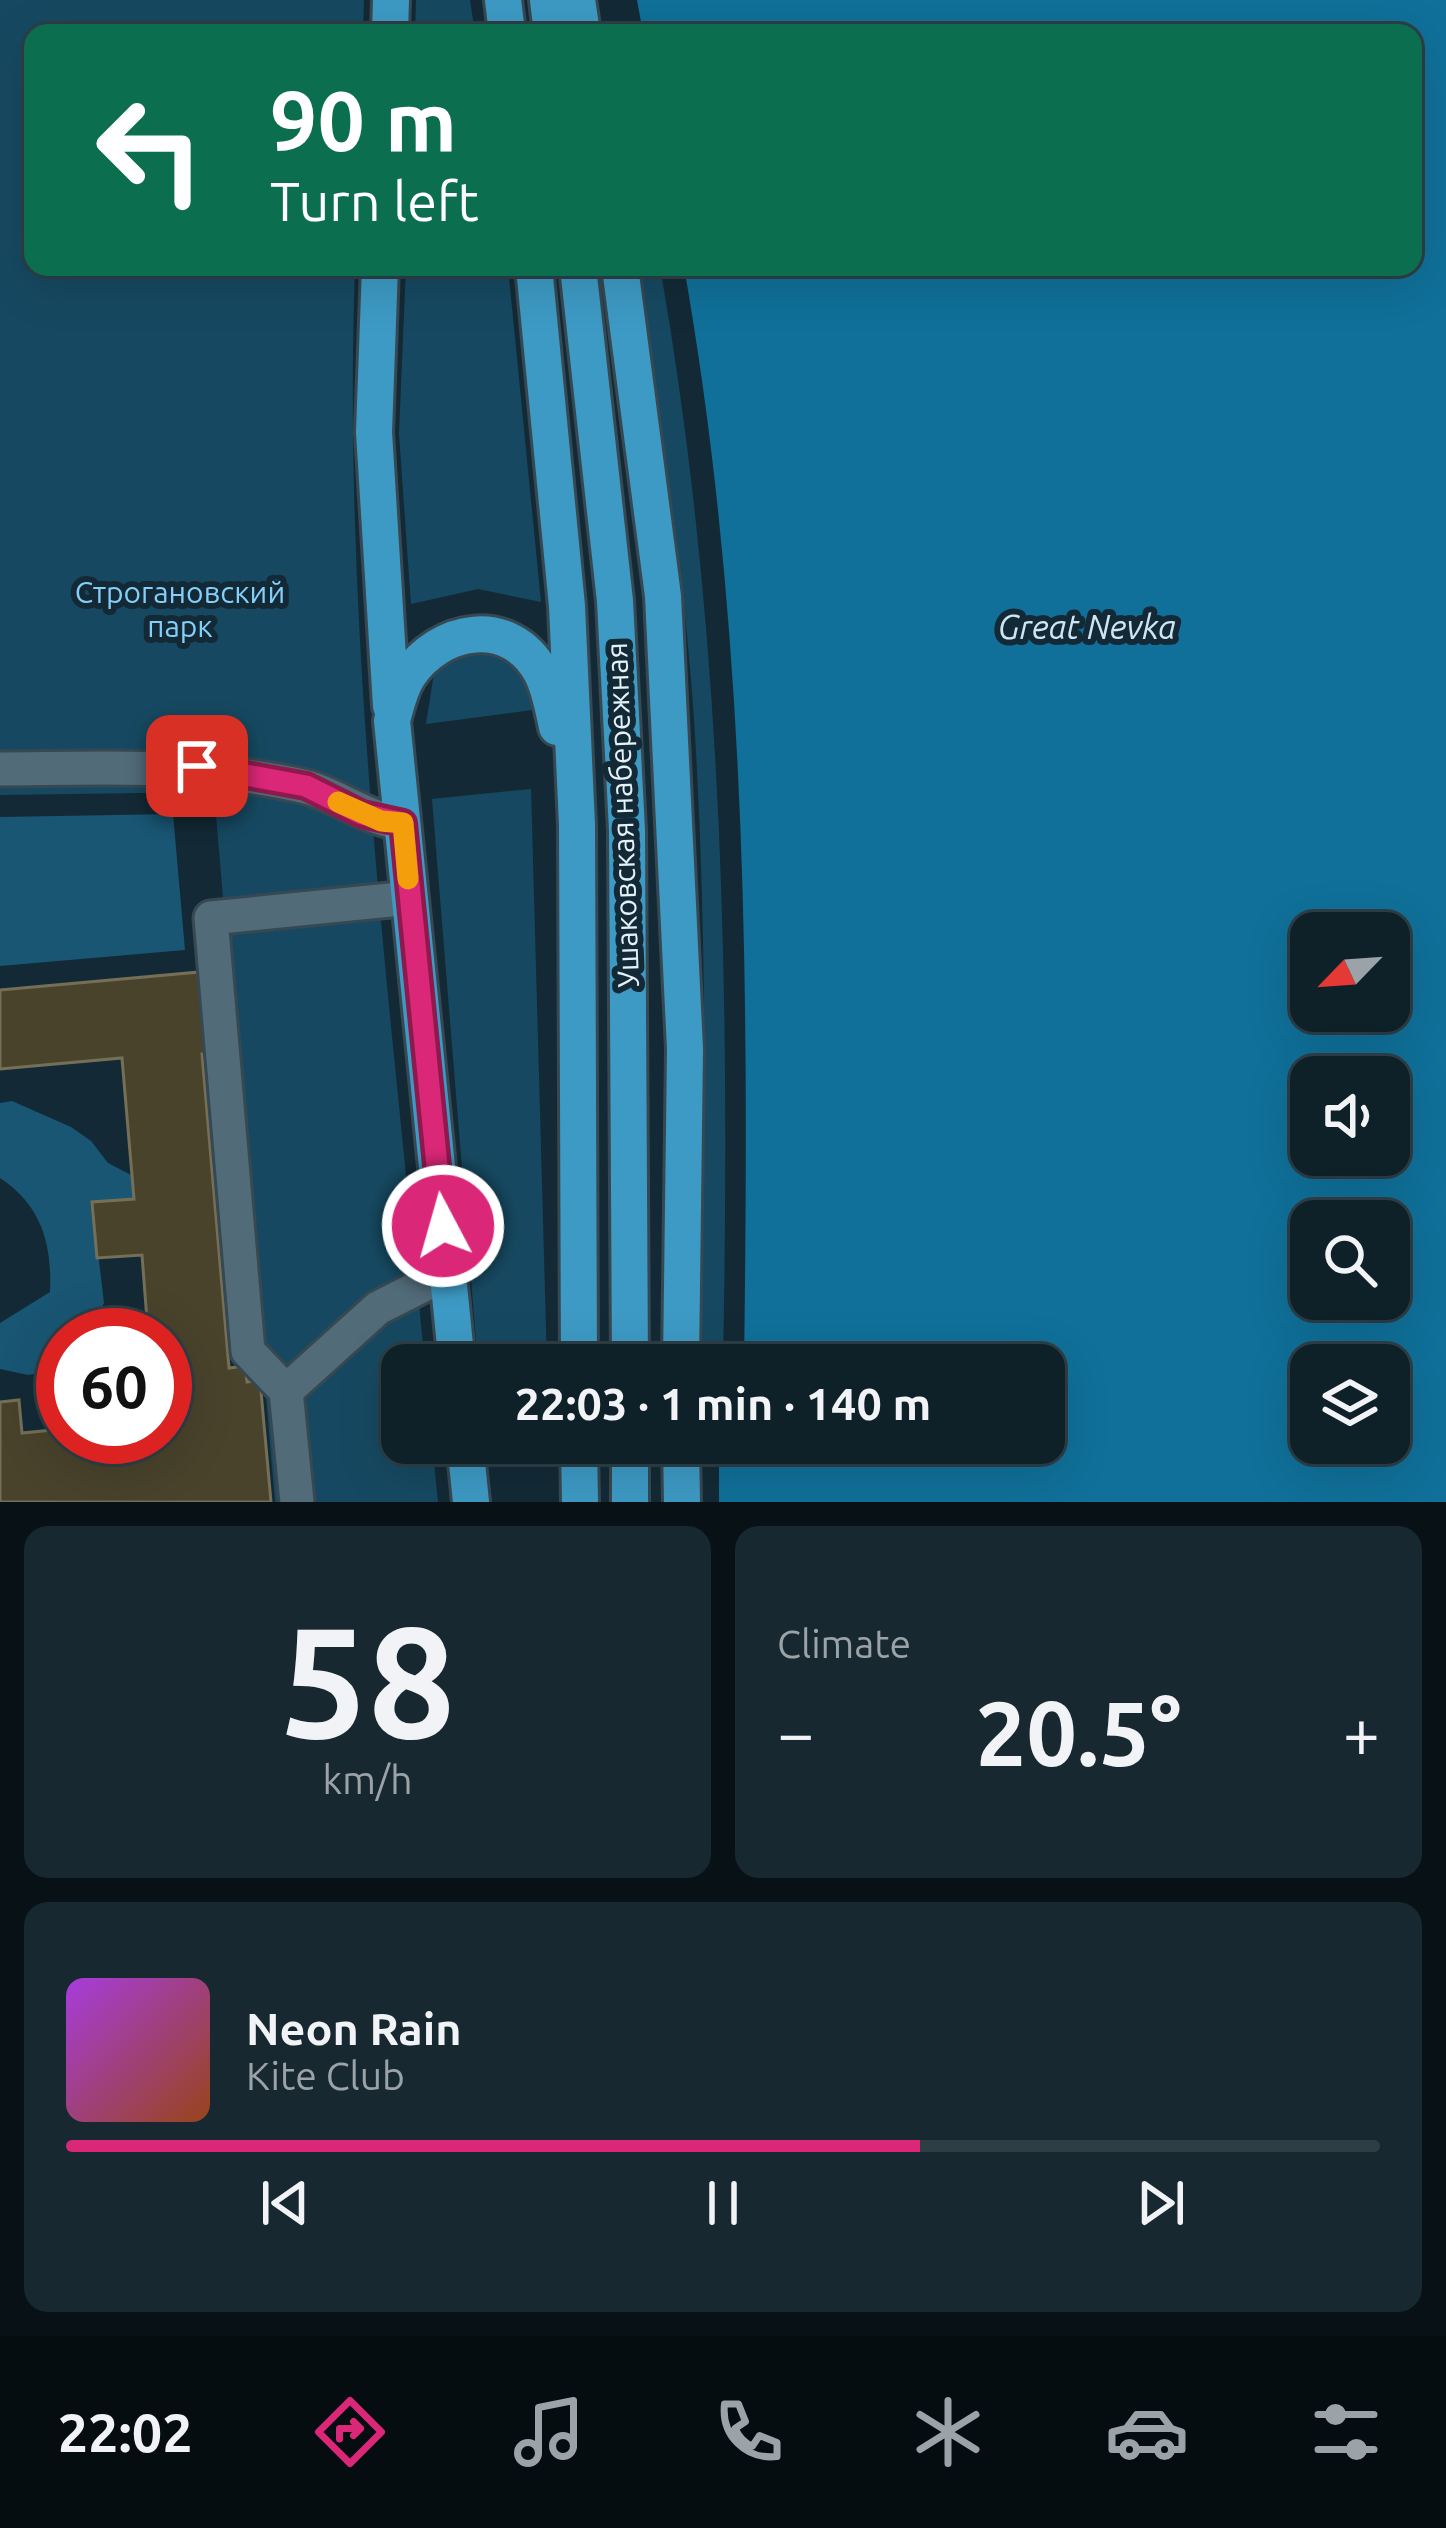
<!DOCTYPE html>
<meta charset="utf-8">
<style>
:root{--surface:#0e2028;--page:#172830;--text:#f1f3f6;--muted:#9ba3a8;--line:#2e3e45;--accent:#db2777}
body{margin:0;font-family:Ubuntu,sans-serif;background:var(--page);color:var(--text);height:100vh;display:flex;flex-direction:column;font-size:45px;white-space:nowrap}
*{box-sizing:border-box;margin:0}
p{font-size:39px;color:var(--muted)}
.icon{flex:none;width:66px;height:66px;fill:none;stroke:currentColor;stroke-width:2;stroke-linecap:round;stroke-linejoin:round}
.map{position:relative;height:1502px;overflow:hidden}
.panel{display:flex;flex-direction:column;gap:24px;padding:24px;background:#081216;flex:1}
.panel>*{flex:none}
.guide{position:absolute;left:24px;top:24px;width:1398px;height:252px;border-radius:24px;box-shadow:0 12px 48px #0002,0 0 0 3px var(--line);background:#0b6e4f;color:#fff;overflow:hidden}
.needle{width:78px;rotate:245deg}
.buttons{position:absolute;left:1290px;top:912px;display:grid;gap:24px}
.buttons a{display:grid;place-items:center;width:120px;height:120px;border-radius:24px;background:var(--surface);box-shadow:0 12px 48px #0002,0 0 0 3px var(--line);font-size:60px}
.speed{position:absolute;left:36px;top:1308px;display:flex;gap:24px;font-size:60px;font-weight:700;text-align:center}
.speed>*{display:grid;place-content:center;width:156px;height:156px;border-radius:50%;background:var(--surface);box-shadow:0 12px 48px #0002,0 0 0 3px var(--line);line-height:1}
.speed .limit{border:18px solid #d22;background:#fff;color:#111}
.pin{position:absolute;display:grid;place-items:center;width:102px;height:102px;color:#fff;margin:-51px;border-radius:24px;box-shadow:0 6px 18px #0006}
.me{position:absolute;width:132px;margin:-66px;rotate:354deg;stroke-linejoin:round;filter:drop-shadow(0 0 9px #0008)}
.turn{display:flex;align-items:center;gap:42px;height:252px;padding:0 48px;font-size:54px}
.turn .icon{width:156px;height:156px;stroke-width:2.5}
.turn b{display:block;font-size:84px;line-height:102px}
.big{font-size:90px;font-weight:700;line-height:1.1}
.panel .tile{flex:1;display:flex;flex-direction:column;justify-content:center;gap:18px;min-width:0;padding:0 42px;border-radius:24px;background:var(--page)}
.panel .dial{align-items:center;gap:0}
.dial b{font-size:156px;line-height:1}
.song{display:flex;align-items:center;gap:36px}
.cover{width:144px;height:144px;border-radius:18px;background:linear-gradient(135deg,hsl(280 70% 55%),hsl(20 70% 35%))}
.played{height:12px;border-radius:6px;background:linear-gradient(90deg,var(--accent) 65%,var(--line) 65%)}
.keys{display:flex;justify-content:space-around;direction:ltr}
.heat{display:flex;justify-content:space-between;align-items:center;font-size:66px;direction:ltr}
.panel .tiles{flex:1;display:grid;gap:24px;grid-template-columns:1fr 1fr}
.tile:last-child{grid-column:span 2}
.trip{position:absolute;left:381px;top:1344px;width:684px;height:120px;border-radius:24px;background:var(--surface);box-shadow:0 12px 48px #0002,0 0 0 3px var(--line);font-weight:700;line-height:120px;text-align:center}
.tabs{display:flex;height:192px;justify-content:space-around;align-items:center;background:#060d10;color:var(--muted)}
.tabs .icon{width:84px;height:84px}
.tabs .current{color:var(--accent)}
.tabs b{font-size:54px;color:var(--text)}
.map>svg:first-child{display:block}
.green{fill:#164961}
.forest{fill:#195673}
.water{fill:#107099;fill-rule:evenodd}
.building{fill:#49432c;stroke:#756f57;stroke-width:3}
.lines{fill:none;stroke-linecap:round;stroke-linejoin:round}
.minor-casing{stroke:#364852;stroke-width:39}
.major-casing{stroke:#364852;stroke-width:42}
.minor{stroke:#526b79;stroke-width:33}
.major{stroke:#3d9ac4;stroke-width:36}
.route-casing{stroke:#8e194d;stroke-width:30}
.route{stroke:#db2777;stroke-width:21}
.slow{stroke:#f59e0b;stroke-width:21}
.labels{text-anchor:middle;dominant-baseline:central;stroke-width:12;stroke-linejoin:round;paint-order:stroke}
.park-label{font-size:30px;fill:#84cff9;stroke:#132a36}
.street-label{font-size:30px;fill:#e3f1f9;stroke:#132a36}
.water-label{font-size:33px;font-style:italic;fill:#cee6f4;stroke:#132a36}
</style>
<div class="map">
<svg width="1446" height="1502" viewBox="0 0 1446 1502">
<rect width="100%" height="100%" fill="#132a36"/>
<path class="green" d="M 0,0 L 364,0 L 363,33 L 33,33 L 33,267 L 355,267 C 342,634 390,1001 425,1365 L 402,1365 L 402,1443 L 432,1443 L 438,1502 L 275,1502 L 214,792 L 0,795 Z
M 416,0 L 470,0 L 475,33 L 415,33 Z
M 406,267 L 508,267 L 541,602 L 478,589 L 411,604 L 399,434 Z
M 638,267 L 660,267 C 724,632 730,995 723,1365 L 701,1365 C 705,1150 708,934 694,719 C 684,567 659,417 638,267 Z
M 462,652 L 499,652 L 526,676 L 532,710 L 426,724 L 434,673 Z
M 531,789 L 547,1365 L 478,1365 L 432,799 Z"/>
<path class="forest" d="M 173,814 L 185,950 L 0,966 L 0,817 Z
M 12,1101 L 71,1127 L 91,1141 L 108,1163 L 133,1176 L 134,1199 L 92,1202 L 104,1303 L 87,1335 L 63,1335 L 63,1369 L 28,1375 L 0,1369 L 0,1323 L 50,1292 C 52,1244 42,1206 0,1178 L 0,1103 Z"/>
<path class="water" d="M 637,0 L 1446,0 L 1446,1502 L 719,1502 L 719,1464 L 743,1464 L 743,1443 L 1044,1443 L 1044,1365 L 744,1365 C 749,998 748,630 684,267 L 1413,267 L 1413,33 L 643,33 ZM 1311,933 L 1389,933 L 1389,1011 L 1311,1011 ZM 1311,1077 L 1389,1077 L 1389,1155 L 1311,1155 ZM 1311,1221 L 1389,1221 L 1389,1299 L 1311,1299 ZM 1311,1365 L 1389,1365 L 1389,1443 L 1311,1443 Z"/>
<path class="building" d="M 200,972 L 208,1054 L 202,1054 L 229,1368 L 245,1366 L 247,1382 L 260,1380 L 271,1502 L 0,1502 L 0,1402 L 19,1400 L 22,1433 L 63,1429 L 63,1437 L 165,1437 L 165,1335 L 155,1335 L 154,1319 L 147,1320 L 142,1255 L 97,1258 L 92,1202 L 134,1199 L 122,1058 L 0,1069 L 0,990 Z"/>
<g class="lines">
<g class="minor-casing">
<path id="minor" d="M 0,769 C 106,768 194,763 298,785 C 335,792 364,819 403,823
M 286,1391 L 248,1351 L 211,918 L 410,898
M 297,1502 L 286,1391 L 378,1308 L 447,1273"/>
</g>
<g class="major-casing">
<path id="major" d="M 503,0 L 507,33
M 548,0 L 552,33
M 577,0 L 582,33
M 390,33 L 391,0
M 380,267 L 374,432 L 391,706
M 534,267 L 567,606 L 577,825 L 579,1365
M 578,267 L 615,601 L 627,830 L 630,1365
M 620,267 L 663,596 L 685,1049 L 681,1365
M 457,1365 L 392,721 C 396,706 399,690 408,676 C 439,628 510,615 541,672 C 550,689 553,709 557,727
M 465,1443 L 471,1502
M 579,1443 L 580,1502
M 630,1443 L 630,1502
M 681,1443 L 682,1502"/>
</g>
<use href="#minor" class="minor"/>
<use href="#major" class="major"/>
</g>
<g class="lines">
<g class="route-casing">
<path id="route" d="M 197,766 L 306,786 L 362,814 L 403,823 L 443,1226"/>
</g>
<use href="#route" class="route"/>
<path class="slow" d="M 338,802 L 381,821 L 403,823 L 408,879"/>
</g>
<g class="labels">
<g class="park-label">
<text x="180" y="592">Строгановский<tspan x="180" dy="34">парк</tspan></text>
</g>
<g class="street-label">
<text transform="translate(622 815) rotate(-92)">Ушаковская набережная</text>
</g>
<g class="water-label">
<text x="1087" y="626">Great Nevka</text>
</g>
</g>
</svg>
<div class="buttons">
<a><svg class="needle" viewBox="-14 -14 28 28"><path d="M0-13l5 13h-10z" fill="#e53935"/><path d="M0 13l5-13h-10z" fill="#9ba3a8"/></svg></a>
<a><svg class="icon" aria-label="sound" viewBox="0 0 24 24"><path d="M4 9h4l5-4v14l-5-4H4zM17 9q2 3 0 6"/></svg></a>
<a><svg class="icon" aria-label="search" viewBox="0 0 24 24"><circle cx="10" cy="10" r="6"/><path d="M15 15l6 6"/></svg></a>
<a><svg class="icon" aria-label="layers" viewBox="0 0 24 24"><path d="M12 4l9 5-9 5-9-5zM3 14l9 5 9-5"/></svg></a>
</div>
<div class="speed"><div class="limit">60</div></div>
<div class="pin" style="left:197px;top:766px;background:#d93025"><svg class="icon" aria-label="arrive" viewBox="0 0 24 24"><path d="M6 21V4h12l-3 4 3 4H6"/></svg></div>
<svg class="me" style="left:443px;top:1226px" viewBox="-20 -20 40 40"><circle r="17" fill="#db2777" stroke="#fff" stroke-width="3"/><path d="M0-11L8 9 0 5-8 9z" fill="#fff"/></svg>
<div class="trip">22:03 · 1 min · 140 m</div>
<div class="guide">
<div class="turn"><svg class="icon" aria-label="left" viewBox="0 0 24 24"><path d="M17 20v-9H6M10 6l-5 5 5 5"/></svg><div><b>90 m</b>Turn left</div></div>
</div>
</div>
<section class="panel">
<div class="tiles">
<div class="tile dial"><b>58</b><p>km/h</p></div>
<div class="tile"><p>Climate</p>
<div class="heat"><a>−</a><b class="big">20.5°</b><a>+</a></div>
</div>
<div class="tile">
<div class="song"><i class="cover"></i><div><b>Neon Rain</b><p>Kite Club</p></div></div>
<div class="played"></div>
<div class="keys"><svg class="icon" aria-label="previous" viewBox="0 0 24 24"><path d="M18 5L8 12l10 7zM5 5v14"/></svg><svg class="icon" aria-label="pause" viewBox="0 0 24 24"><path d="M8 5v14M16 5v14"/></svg><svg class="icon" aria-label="next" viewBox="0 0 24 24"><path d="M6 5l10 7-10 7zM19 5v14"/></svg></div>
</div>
</div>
</section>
<nav class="tabs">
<b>22:02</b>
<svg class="icon current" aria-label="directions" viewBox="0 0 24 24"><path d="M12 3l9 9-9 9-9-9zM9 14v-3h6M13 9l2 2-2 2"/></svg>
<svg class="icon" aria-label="music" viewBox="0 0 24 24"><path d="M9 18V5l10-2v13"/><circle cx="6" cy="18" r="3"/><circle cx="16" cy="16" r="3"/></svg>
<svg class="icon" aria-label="phone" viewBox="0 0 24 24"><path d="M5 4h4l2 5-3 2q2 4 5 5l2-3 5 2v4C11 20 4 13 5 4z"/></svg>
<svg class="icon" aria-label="climate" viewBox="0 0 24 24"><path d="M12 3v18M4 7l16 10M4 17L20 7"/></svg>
<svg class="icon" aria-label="car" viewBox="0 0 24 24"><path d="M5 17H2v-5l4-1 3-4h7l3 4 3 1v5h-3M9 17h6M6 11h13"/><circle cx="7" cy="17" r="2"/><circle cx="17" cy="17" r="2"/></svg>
<svg class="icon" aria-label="filters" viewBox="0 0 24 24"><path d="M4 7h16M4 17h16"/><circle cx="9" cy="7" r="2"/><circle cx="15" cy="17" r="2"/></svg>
</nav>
